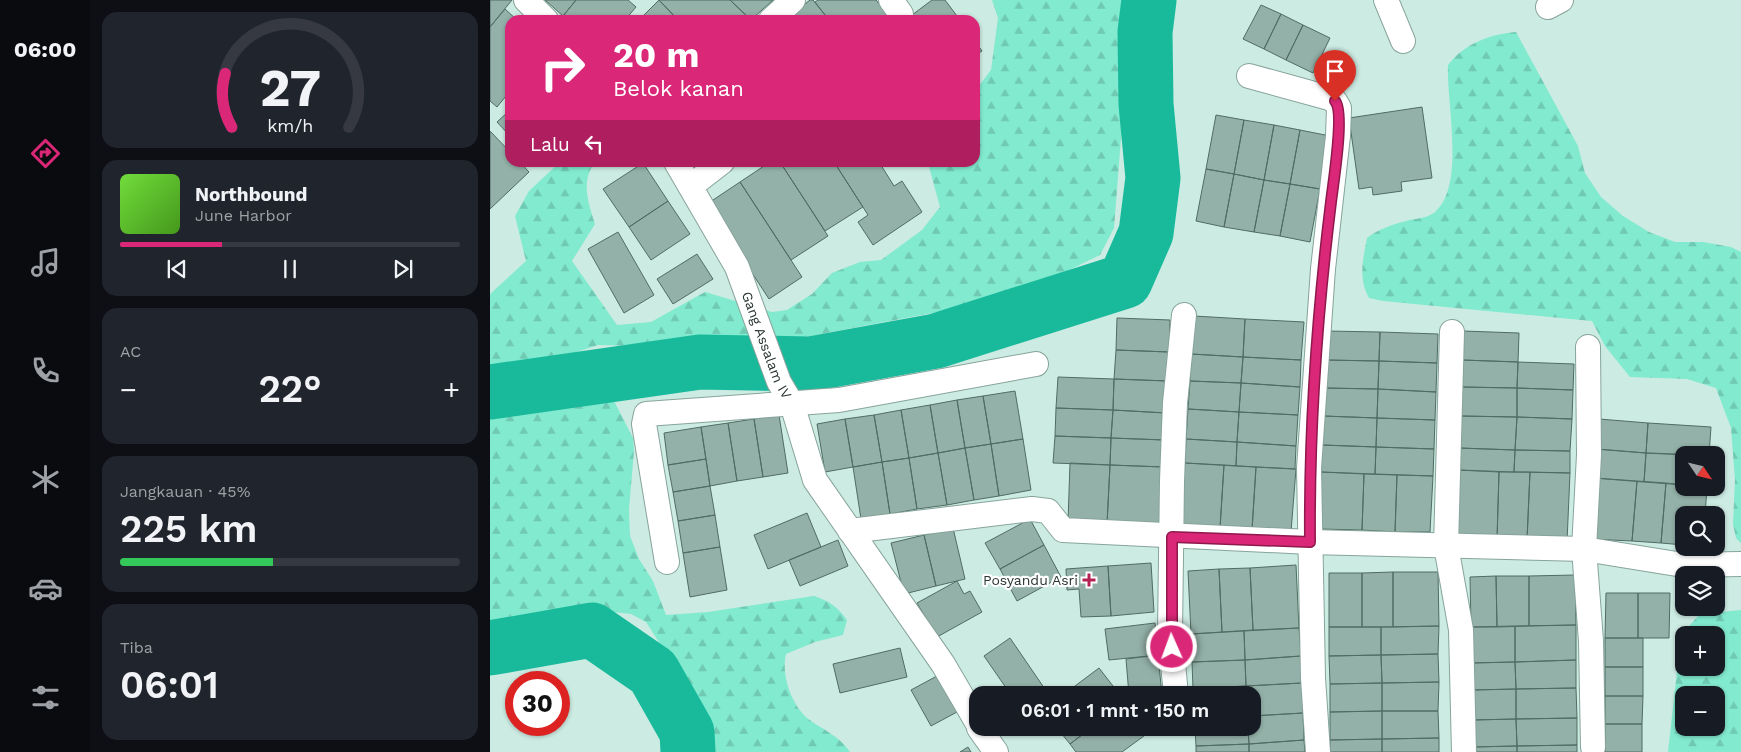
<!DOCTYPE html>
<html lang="id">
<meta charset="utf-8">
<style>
:root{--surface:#171b24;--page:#20242c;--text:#f1f3f6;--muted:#9ea1a6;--line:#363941;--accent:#db2777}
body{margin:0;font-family:"Work Sans",sans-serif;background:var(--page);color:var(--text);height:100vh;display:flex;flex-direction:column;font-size:19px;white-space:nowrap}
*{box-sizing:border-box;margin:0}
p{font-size:16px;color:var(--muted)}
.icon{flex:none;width:28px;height:28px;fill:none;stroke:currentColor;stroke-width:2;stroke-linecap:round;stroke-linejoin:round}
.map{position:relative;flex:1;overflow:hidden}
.side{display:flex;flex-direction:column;gap:12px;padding:12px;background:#0d0f14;width:400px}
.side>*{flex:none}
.top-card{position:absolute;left:15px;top:15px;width:475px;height:152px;border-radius:15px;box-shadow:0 1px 4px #0004;background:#db2777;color:#fff;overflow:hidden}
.needle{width:32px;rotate:125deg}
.fabs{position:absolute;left:1185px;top:446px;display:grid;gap:10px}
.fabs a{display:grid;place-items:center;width:50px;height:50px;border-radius:10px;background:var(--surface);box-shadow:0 1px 4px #0004;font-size:25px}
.speed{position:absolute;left:15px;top:671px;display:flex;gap:10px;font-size:25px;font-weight:700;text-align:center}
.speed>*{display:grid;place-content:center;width:65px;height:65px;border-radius:50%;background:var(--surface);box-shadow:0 1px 4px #0004;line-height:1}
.speed .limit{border:8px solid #d22;background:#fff;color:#111}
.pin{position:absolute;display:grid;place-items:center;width:42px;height:42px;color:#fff;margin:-51px -21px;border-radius:50% 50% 50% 0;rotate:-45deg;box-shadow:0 0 5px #0007}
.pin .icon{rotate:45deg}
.me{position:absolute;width:55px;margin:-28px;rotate:358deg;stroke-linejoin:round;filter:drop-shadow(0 0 4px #0008)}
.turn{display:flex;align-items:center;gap:18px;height:105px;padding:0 25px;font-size:22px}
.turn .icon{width:65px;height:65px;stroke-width:2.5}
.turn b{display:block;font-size:35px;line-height:42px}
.then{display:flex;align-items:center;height:48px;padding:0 25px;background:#0003;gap:10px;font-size:19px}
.big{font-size:38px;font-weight:600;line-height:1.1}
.side .tile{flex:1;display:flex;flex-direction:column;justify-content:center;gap:8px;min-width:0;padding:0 18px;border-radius:15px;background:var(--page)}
.side .dial{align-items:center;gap:0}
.dial svg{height:130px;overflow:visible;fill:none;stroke:var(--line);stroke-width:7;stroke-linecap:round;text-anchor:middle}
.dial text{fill:var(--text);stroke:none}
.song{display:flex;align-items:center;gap:15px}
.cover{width:60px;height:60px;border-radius:8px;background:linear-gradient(135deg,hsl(100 70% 55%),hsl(100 70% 35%))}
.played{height:5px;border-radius:2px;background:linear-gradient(90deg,var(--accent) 30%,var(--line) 30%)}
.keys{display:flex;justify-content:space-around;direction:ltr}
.heat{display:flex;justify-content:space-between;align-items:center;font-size:28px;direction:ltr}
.charge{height:8px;border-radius:4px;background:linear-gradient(90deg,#34c759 45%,var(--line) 0)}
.trip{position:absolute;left:479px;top:686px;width:292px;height:50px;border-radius:15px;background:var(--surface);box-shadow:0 1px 4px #0004;font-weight:600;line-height:50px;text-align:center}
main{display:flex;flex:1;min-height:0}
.dock{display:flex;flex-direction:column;width:90px;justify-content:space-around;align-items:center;background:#090b0e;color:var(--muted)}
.dock .icon{width:35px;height:35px}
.dock .current{color:var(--accent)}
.dock b{font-size:22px;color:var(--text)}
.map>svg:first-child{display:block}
.forest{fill:url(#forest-firs);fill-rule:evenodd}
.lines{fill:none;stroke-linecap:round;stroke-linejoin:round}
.river{stroke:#19ba9c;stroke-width:55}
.building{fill:#93b1a8;stroke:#516c64}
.street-casing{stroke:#87a49b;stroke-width:26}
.street{stroke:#fff;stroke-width:24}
.route-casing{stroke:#8e194d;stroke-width:12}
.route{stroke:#db2777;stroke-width:9}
.poi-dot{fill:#b22253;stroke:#fff;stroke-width:2}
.labels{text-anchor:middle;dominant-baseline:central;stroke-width:4.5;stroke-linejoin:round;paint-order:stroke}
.street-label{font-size:14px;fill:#2a3633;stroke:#fff}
.poi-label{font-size:14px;fill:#2a3633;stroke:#fff;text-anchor:end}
</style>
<main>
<nav class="dock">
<b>06:00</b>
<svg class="icon current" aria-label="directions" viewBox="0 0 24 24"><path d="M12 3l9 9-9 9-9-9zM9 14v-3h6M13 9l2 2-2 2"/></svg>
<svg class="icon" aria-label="music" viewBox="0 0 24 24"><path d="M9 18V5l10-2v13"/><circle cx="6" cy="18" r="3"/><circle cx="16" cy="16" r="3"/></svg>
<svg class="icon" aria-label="phone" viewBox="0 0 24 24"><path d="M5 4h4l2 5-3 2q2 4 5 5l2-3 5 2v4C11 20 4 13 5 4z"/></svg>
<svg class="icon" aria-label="climate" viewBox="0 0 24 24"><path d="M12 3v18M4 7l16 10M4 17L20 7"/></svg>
<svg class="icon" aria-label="car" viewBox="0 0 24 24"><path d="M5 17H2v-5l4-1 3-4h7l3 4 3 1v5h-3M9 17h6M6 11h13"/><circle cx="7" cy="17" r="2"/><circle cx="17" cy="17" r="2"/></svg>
<svg class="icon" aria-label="filters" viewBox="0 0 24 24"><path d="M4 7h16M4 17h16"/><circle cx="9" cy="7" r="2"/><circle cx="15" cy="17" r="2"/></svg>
</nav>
<section class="side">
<div class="tile dial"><svg viewBox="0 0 100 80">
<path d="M14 69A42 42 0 1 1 86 69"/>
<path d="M14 69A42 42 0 0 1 10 36" stroke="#db2777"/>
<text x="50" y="56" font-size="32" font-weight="700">27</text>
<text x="50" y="72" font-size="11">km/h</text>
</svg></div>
<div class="tile">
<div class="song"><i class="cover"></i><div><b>Northbound</b><p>June Harbor</p></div></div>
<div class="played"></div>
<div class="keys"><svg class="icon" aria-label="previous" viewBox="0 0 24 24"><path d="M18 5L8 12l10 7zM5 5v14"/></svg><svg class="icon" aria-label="pause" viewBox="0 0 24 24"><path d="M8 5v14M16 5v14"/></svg><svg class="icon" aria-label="next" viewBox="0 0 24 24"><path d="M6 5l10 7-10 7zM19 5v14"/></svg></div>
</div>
<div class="tile"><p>AC</p>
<div class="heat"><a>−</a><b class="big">22°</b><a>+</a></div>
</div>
<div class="tile"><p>Jangkauan · 45%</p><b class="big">225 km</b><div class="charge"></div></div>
<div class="tile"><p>Tiba</p><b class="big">06:01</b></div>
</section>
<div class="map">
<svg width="1251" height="752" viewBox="0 0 1251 752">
<defs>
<pattern id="forest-firs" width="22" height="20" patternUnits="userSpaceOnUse" patternTransform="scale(1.25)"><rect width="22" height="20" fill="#82eacf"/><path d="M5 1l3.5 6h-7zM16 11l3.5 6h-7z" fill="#70c9b2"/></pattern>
</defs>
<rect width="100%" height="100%" fill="#ccebe2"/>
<path class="forest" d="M 502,0 L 645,0 L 640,23 L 624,228 L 610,255 L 522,298 L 288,342 L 201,347 L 108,345 L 53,363 L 40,370 L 0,376 L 0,294 L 36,261 L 25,216 L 39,191 L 69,163 L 104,163 C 91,183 98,202 105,224 L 82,261 L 127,325 L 161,322 L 215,292 L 282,312 L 297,310 L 322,294 L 342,273 L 370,262 L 391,260 L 432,230 L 450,207 L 438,163 L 485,162 L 485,91 L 501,70 L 508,18 Z
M 1026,32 L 1088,146 L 1095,173 L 1111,197 L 1133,216 L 1159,232 L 1185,242 L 1213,242 L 1241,247 L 1251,252 L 1251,543 L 1246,538 L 1243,524 L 1245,480 L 1241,428 L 1226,388 L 1197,379 L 1140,377 L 1115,346 L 1102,321 L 893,301 L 879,298 C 868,278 873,260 877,238 C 889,229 901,225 916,221 C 926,218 936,219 945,212 C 976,185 956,102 958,65 C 974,44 1000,34 1026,32 Z
M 102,401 L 124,401 L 143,438 L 144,451 L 139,509 L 140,536 L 149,559 L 163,581 L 176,615 L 218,612 L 324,596 C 339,601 348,607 357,620 L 353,635 L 325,642 L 296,654 C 291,674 301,704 317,718 C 331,729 350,736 360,752 L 212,752 L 193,680 L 156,622 L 141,614 L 76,607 L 45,616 L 0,623 L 0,416 L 30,409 Z
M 1251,610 L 1251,752 L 1178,752 L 1189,653 L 1194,637 L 1194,668 L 1226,668 L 1226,635 L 1195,635 L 1200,625 L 1210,614 ZM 1194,695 L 1226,695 L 1226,728 L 1194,728 Z"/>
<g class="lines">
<path class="river" d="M 0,392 L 210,362 L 320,364 L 446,341 L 635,281 L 656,233 L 663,178 L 656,104 L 655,32 L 659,0
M 0,648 L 102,630 L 163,672 L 197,732 L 198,752"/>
</g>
<path class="building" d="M 0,0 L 22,0 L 0,27 Z
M 55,0 L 86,0 L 73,16 Z
M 86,0 L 138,0 L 146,7 L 135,20 L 78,20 L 73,16 Z
M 169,0 L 188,20 L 149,20 Z
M 169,0 L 240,0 L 261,20 L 188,20 Z
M 240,0 L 283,0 L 261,20 Z
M 320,0 L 323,0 L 339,20 L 295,20 Z
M 328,0 L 386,0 L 402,20 L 339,20 L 325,2 Z
M 442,0 L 455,0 L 470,20 L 426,20 L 422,15 Z
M 771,5 L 791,14 L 774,49 L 753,39 Z
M 15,9 L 27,20 L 20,20 L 20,91 L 7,107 L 0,101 L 0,27 Z
M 791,14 L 813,25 L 796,60 L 774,49 Z
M 813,25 L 840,38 L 823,73 L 796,60 Z
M 485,41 L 492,51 L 485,56 Z
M 932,107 L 942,178 L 911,182 L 912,191 L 883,195 L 882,187 L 869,189 L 859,118 Z
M 20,110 L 20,136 L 7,122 Z
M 726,115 L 754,120 L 744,174 L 716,169 Z
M 754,120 L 784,125 L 774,180 L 744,174 Z
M 784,125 L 810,130 L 800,184 L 774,180 Z
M 810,130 L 840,136 L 830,189 L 800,184 Z
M 0,131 L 20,152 L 20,162 L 30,162 L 39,172 L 0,209 Z
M 200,162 L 219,162 L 208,172 Z
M 280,162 L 290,162 L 338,236 L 301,260 L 250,182 Z
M 290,162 L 344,162 L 373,207 L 335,231 Z
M 344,162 L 389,162 L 404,186 L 412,181 L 432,212 L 383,245 L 368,222 L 378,215 Z
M 153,163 L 178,201 L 139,227 L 113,189 Z
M 716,169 L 744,174 L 734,227 L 706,221 Z
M 744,174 L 774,180 L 764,232 L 734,227 Z
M 774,180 L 800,184 L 790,236 L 764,232 Z
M 250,182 L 312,277 L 279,299 L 217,204 Z
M 800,184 L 830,189 L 820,242 L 790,236 Z
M 178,201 L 200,234 L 161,260 L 139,227 Z
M 128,232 L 164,295 L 134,313 L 98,249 Z
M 207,254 L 223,279 L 183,304 L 167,279 Z
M 704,316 L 755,319 L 753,357 L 701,354 Z
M 627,318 L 680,320 L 679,352 L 626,350 Z
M 755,319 L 814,322 L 811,360 L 753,357 Z
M 837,331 L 890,332 L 889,361 L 835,360 Z
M 973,331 L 1029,333 L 1028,362 L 972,360 Z
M 890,332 L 948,334 L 947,363 L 889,361 Z
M 626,350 L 679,352 L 678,381 L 624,379 Z
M 701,354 L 753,357 L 751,383 L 700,381 Z
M 753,357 L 811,360 L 810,387 L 751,383 Z
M 835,360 L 889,361 L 888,389 L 834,388 Z
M 972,360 L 1028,362 L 1027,388 L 971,387 Z
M 889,361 L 947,363 L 946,392 L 888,389 Z
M 1028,362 L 1084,364 L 1083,390 L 1027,388 Z
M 568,377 L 624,379 L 623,410 L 566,408 Z
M 624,379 L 678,381 L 676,413 L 623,410 Z
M 700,381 L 751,383 L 749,412 L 698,409 Z
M 751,383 L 810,387 L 808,415 L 749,412 Z
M 971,387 L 1027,388 L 1027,417 L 970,416 Z
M 834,388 L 888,389 L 887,418 L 833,416 Z
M 1027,388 L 1083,390 L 1082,419 L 1027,417 Z
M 888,389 L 946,392 L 945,420 L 887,418 Z
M 525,391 L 533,439 L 501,444 L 493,396 Z
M 493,396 L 501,444 L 475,448 L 467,400 Z
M 467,400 L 475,448 L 448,453 L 440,405 Z
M 440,405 L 448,453 L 419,458 L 411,410 Z
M 566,408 L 623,410 L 621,438 L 565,436 Z
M 698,409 L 749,412 L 747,442 L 696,439 Z
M 411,410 L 419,458 L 392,462 L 384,415 Z
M 623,410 L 676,413 L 675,440 L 621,438 Z
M 749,412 L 808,415 L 806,446 L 747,442 Z
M 289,415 L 298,473 L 273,477 L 264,419 Z
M 384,415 L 392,462 L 363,467 L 355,419 Z
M 833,416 L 887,418 L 886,447 L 832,445 Z
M 970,416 L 1027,417 L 1025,450 L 969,448 Z
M 1027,417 L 1082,419 L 1080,451 L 1025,450 Z
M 887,418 L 945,420 L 944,449 L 886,447 Z
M 264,419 L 273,477 L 247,481 L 238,423 Z
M 355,419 L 363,467 L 335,472 L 327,424 Z
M 1109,419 L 1158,423 L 1156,453 L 1106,449 Z
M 238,423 L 247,481 L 220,486 L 211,427 Z
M 1158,423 L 1221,427 L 1219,455 L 1156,453 Z
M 211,427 L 216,459 L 178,465 L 174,433 Z
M 565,436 L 621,438 L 620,465 L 563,463 Z
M 621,438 L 675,440 L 674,467 L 620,465 Z
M 533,439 L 541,490 L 509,496 L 501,444 Z
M 696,439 L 747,442 L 746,466 L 695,463 Z
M 747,442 L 806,446 L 805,469 L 746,466 Z
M 501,444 L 509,496 L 484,500 L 475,448 Z
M 832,445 L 886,447 L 885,474 L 831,472 Z
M 886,447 L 944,449 L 943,476 L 885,474 Z
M 475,448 L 484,500 L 457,505 L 448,453 Z
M 969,448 L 1025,450 L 1024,472 L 968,470 Z
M 1106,449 L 1156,453 L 1154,482 L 1104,478 Z
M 1025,450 L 1080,451 L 1080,473 L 1024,472 Z
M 448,453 L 457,505 L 427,509 L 419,458 Z
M 1156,453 L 1194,455 L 1194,485 L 1154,482 Z
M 419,458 L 427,509 L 400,514 L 392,462 Z
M 216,459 L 220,486 L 183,492 L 178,465 Z
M 392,462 L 400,514 L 371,519 L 363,467 Z
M 580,463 L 620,465 L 617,524 L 578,522 Z
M 695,463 L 734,465 L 730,528 L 691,526 Z
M 620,465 L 674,467 L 671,526 L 617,524 Z
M 734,465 L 766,467 L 762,530 L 730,528 Z
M 766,467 L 806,469 L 801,532 L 762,530 Z
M 968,470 L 1009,472 L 1007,540 L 966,538 Z
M 831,472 L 874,474 L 872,530 L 829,529 Z
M 1009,472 L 1040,472 L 1037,540 L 1007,540 Z
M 1040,472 L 1080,473 L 1077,542 L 1037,540 Z
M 874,474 L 907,475 L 905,532 L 872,530 Z
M 907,475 L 943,476 L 940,532 L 905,532 Z
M 1104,478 L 1147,481 L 1142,541 L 1100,539 Z
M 1147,481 L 1176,483 L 1171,543 L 1142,541 Z
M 1176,483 L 1194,485 L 1194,488 L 1217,488 L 1215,515 L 1194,515 L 1194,545 L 1171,543 Z
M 220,486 L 225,515 L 188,521 L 183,492 Z
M 317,513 L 331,547 L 278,569 L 264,535 Z
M 225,515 L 230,547 L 193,553 L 188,521 Z
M 540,519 L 554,545 L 510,569 L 495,543 Z
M 463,528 L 475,579 L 446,586 L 434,535 Z
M 434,535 L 446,586 L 414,594 L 401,543 Z
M 348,540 L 358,566 L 310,586 L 299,560 Z
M 554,545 L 571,577 L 527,601 L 510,569 Z
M 230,547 L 237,590 L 200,597 L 193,553 Z
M 661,563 L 664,612 L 621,616 L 618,566 Z
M 806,565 L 809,628 L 763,630 L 760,568 Z
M 618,566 L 621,616 L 591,617 L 589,589 L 577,590 L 576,569 Z
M 760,568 L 763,630 L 732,632 L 729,569 Z
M 729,569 L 732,632 L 701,634 L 698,571 Z
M 903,572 L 948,572 L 949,626 L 903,627 Z
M 903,572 L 903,627 L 872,627 L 872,573 Z
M 839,573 L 872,573 L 872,627 L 839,627 Z
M 1085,575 L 1086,625 L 1039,626 L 1039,576 Z
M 1006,576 L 1007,627 L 981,627 L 980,577 Z
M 1006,576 L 1039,576 L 1039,626 L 1007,627 Z
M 467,581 L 474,594 L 480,591 L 492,612 L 447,637 L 427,603 Z
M 1116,593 L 1148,593 L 1148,638 L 1115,638 Z
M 1148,593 L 1180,593 L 1179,638 L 1148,638 Z
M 665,623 L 668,655 L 619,660 L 615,629 Z
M 1086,625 L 1086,660 L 1025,662 L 1025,626 Z
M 949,626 L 948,654 L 891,655 L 891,627 Z
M 1025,626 L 1025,662 L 981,663 L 981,627 Z
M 839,627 L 891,627 L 891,655 L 839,656 Z
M 809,628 L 811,656 L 755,660 L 754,631 Z
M 754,631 L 755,660 L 702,662 L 701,634 Z
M 520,638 L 559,695 L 521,695 L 494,656 Z
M 1115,638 L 1153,638 L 1153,667 L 1115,667 Z
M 410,648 L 417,677 L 350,693 L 343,664 Z
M 948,654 L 949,682 L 892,683 L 891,655 Z
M 668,655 L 672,695 L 639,695 L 636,659 Z
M 891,655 L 892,683 L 840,684 L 839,656 Z
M 811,656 L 812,683 L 756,686 L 755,660 Z
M 755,660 L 756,686 L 703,689 L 702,662 Z
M 1086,660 L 1086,688 L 1026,689 L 1025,662 Z
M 1025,662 L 1026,689 L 982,690 L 981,663 Z
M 1115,667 L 1153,667 L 1153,696 L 1115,696 Z
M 609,668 L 630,695 L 573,695 Z
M 447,676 L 467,712 L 441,726 L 421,690 Z
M 949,682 L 948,711 L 892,711 L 892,683 Z
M 812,683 L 813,713 L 762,716 L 762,695 L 757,695 L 756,686 Z
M 892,683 L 892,711 L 840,712 L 840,684 Z
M 756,686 L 757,695 L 704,695 L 703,689 Z
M 1086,688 L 1087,718 L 1026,719 L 1026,689 Z
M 1026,689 L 1026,719 L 982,720 L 982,690 Z
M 1115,696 L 1153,696 L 1152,724 L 1115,724 Z
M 892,711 L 948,711 L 949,738 L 892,739 Z
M 892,711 L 892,739 L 840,740 L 840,712 Z
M 813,713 L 814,740 L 759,744 L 758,728 L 762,728 L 762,716 Z
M 1087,718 L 1087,745 L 1027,746 L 1026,719 Z
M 1026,719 L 1027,746 L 982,747 L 982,720 Z
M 1115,724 L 1152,724 L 1152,752 L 1115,752 Z
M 567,728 L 601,728 L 580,744 Z
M 601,728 L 654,728 L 658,733 L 632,752 L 586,752 L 580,744 Z
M 705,728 L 758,728 L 759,744 L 706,746 Z
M 949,738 L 949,752 L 892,752 L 892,739 Z
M 892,739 L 892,752 L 840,752 L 840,740 Z
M 814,740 L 815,752 L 759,752 L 759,744 Z
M 759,744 L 759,752 L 706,752 L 706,746 Z
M 1087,745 L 1087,752 L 1027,752 L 1027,746 Z
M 1027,746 L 1027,752 L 982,752 L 982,747 Z
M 478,747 L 481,752 L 470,752 Z"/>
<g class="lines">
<g class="street-casing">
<g id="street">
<path d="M 36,0 L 56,20"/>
<path d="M 401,0 L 411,14 L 411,20"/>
<path d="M 896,0 L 913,41"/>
<path d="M 1058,7 L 1071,0"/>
<path d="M 281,20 L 303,0"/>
<path d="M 759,76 L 839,98 L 845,101 L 849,108 L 848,136 L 833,269 L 819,468 L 823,678 L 828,752"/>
<path id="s1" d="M 186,162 L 247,267 L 289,382 L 302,404 L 325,480 L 453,664 L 488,724"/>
<path d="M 201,186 L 232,162"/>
<path d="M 962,332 L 956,546 L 971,630 L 974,752"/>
<path d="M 1098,347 L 1099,455 L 1094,549 L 1101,641 L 1103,747"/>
<path d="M 360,531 L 542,509 L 558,511 L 573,530 L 820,542 L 1094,549 L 1193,565 L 1251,564"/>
<path d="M 177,562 L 154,424 L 156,414 L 349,400 L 546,364"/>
<path d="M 686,695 L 680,632 L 682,481 L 685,403 L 694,315"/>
<path d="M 489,728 L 506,752"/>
</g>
</g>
<use href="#street" class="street"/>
</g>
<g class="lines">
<g class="route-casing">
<path id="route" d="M 682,647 L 682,537 L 820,542 C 819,428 827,315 841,202 C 843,184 855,112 845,101"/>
</g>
<use href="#route" class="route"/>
</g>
<path class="poi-dot" d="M596.5 572.5h5v5h5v5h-5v5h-5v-5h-5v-5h5z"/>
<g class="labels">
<g class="street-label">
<text stroke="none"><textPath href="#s1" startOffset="205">Gang Assalam IV</textPath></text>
</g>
<g class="poi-label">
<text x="588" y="580">Posyandu Asri</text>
</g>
</g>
</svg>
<div class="fabs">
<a><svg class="needle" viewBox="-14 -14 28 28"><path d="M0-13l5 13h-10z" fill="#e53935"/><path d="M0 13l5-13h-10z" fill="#9ea1a6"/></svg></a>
<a><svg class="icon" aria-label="search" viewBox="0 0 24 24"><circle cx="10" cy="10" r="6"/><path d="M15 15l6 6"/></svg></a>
<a><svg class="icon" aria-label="layers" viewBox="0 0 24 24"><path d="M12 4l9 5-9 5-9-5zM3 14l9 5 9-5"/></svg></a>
<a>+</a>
<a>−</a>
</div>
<div class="speed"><div class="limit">30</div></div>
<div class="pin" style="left:845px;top:101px;background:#d93025"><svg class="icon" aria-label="arrive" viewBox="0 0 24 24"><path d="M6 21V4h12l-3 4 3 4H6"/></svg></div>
<svg class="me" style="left:682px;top:647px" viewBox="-20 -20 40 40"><circle r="17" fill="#db2777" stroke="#fff" stroke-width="3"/><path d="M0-11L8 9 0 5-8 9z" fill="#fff"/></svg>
<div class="trip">06:01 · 1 mnt · 150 m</div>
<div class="top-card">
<div class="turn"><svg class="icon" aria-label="right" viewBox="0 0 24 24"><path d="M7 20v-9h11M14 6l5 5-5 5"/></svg><div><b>20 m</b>Belok kanan</div></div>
<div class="then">Lalu<svg class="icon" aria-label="left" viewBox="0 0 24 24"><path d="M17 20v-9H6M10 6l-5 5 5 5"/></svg></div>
</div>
</div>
</main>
